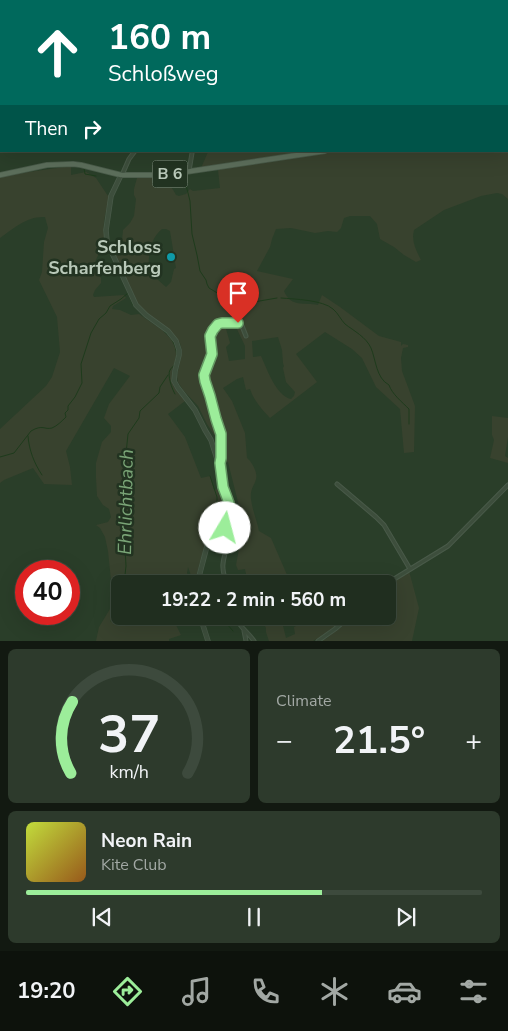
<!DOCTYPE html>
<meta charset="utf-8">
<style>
:root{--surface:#202e1f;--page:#2d3a2c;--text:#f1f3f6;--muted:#a2a8a4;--line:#3d4a3d;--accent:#9ced9a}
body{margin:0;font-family:"Nunito Sans",sans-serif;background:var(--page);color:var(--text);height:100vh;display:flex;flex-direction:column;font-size:19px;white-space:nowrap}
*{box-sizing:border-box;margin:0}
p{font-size:16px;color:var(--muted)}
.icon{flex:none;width:28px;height:28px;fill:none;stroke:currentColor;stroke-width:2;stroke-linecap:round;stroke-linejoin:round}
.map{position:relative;height:641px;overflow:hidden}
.panel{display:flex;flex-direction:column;gap:8px;padding:8px;background:#121911;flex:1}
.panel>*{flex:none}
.guide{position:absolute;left:0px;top:0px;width:509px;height:152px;box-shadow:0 5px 20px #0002,0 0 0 1px var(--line);background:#00695c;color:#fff;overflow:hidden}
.speed{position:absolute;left:15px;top:560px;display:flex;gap:10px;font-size:25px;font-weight:700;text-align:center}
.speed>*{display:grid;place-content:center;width:65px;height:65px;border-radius:50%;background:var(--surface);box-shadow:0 5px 20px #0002,0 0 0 1px var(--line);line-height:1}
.speed .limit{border:8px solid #d22;background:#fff;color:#111}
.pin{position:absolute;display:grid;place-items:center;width:42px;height:42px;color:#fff;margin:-51px -21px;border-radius:50% 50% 50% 0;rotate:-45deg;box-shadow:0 0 5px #0007}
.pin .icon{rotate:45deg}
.me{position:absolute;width:55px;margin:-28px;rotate:8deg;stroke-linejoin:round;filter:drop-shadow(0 0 4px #0008)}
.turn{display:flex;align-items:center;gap:18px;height:105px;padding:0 25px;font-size:22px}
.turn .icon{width:65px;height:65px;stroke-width:2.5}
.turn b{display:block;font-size:35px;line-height:42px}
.then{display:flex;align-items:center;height:48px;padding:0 25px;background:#0003;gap:10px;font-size:19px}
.big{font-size:38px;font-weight:700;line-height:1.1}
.panel .widget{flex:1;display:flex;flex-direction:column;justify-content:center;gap:8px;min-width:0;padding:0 18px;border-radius:8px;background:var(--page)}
.panel .dial{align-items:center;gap:0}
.dial svg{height:130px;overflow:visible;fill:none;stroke:var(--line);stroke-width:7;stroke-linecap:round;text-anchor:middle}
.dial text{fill:var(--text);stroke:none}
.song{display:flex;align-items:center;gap:15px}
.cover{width:60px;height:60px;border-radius:8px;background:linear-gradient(135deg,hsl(70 70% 55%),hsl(30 70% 35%))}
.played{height:5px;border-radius:2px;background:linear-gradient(90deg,var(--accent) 65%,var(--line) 65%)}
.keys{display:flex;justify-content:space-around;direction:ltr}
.heat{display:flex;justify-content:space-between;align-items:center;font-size:28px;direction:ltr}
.panel .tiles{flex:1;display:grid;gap:8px;grid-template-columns:1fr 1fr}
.widget:last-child{grid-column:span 2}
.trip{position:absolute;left:111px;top:575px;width:285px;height:50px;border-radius:8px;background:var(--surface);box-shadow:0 5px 20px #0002,0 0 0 1px var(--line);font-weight:700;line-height:50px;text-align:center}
.tab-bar{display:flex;height:80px;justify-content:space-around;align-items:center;background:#0d120c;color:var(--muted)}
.tab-bar .icon{width:35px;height:35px}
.tab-bar .selected{color:var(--accent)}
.tab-bar b{font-size:22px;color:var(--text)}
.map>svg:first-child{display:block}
.green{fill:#38422e;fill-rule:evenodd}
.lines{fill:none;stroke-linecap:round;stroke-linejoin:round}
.stream{stroke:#1e3b1c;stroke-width:1}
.ferry{stroke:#79a476;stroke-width:1;stroke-dasharray:6 5;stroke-linecap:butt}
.minor-casing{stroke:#495a49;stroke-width:5}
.tertiary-casing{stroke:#495a49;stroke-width:5.5}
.primary-casing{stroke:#495a49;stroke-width:6}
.minor{stroke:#3d4e3c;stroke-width:3}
.tertiary{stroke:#3d4e3c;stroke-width:4}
.primary{stroke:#5c6e5b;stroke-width:4.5}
.route-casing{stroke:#659a64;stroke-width:12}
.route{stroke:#9ced9a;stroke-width:9}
.culture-dot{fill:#0f9aa8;stroke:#223321;stroke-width:2}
.labels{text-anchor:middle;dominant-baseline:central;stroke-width:5;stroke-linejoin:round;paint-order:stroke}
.shield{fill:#223321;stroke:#8c9c8b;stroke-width:1}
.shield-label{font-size:16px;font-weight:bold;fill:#b9c9b9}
.poi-label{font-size:18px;font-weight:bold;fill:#b9c9b9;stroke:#223321;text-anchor:end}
.water-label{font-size:19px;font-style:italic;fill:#79a476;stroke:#223321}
</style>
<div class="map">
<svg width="508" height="641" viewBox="0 0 508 641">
<rect width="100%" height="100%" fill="#2a3e29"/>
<path class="green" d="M 113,0 L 503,0 L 499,1 L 113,1 Z
M 508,109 L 508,199 L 502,194 L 497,193 L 481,196 L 444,210 L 414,230 C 411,241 416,250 421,260 L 416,262 L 404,255 L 394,247 L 380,239 L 377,224 L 370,216 L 350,216 L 344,218 L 341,228 L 337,232 L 328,231 L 315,233 L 291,228 L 276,229 L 272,239 L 270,247 L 257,271 L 293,279 L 284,291 C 291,308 304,302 318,305 L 322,295 L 340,307 L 379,336 L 401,342 L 401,346 L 403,344 L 408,345 L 408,347 L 403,348 L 401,358 L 402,371 L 415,406 L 414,452 L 404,453 L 400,409 L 376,387 L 362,358 L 352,349 L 325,332 L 296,354 L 317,382 L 270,418 C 262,409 254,401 250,389 L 246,390 L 243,377 L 237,379 L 223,388 L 232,401 L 245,433 L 247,458 C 252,462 258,473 256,479 C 254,487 250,488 251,499 C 252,509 257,521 259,531 L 271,538 L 291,584 L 248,584 L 245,569 L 238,570 L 236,565 L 241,538 L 240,510 L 228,462 L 222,460 L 217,439 L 207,424 L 198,406 L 183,390 L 178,382 L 177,376 L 182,352 L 180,343 L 168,329 L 148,315 L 138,305 L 115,255 L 121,252 L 123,230 L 130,223 L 134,216 L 136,199 L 134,195 L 134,189 L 137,178 L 155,178 L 158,180 L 162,179 L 161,184 C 170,185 172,187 176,195 L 179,196 L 186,194 L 190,189 L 193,191 L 220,188 L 218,170 L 214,170 L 216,169 L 337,151 L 508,151 ZM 162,229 L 166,229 L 170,231 L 176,268 L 174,269 L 171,282 L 166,287 L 149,272 C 148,256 149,240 162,229 ZM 236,327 L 245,346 L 245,359 L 229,361 L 226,347 L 230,343 L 226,329 ZM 278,337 L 282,350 L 283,363 L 284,366 L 283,368 L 286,382 L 295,392 L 294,396 L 291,399 C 276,396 267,369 261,356 L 253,357 L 252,341 Z
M 210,151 L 316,151 L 201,168 L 208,152 Z
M 71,166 L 71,175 L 86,172 L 96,178 L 108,196 L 111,192 C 106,210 99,232 108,249 L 103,252 L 100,251 L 95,262 L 87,265 L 86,267 L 87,274 L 97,273 L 101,278 L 101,283 L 95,290 L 93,295 L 94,297 L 124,295 L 126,298 L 113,306 L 112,309 L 120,310 L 131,315 L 139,314 L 162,330 L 172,340 L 176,347 L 177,354 L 172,371 L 173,384 L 185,401 L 168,414 L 185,437 L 201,478 L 210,476 L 214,490 L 222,488 L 225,501 L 226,512 C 223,515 221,522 217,523 C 213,525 210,523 206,526 L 204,538 L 205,545 L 194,584 L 188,567 L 187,573 L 191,584 L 120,584 L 120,616 L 180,616 L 174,621 L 181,635 L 169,639 L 169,641 L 96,641 L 99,627 L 110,609 L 112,590 L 108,551 L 105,537 L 100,528 L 96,525 L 108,522 L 111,517 L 109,509 L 103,505 L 97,496 L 96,478 L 96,463 L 102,442 L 111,432 L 111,426 L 104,418 L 109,404 L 130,376 L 114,368 L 66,451 L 70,467 L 72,485 L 44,484 L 33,468 L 4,480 L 0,483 L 0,429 L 46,386 L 52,377 L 60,352 L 57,317 L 39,280 L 42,272 L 44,242 L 48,228 L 45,217 C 27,216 14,228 0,238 L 0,176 Z
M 492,416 L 508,418 L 508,437 L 505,456 L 508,458 L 508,463 L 490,458 L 494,440 L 492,435 Z
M 409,571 L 419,608 L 412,641 L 321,641 L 327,638 L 352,616 L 388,616 L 388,585 Z
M 260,616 L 306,616 L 307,618 L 297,623 L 293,618 L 282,622 L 286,638 L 295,634 L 294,627 C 307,620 313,622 327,620 C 334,619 341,616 348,617 L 327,633 L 313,641 L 269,641 L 266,632 L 266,628 Z"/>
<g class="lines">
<path class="stream" d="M 84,168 L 85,174 L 96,176
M 186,182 L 186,185 L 190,201 L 192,234 L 197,255 L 200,271 L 206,280 L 207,284 L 209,288 L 224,297 L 231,298 L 248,303 L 277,298
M 124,283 L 133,305 L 144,316
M 281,298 C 294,299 323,300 333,309 C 338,313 341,320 345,324 C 354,331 366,337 371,348 C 376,360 376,378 389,385 C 392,394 402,402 409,409 L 409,424
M 161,328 C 172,337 180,349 175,364 C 174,366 171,368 170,370 C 167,375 172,389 175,394
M 28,436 C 29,450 34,463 42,475
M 0,457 L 14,453 L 31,431 C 43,424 44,430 52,428 C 57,426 62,421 66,417 L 65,413 L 68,410 L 68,406 L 75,397 L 82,383 L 81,364 L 91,333 L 99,319 L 106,313 L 110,306 L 121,299 L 128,293
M 210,476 L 217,497 L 217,507 L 216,519
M 124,584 L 126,566 L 124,529 L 126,512 L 123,483 L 128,434 L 139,418 L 140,411 L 159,393 L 160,387 L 168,375
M 220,616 L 233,631
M 111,621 L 120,609"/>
<path class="ferry" d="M 0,69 L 1,69"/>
<g class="minor-casing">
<path id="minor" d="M 189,171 L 192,153
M 122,175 L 129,159 L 135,151
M 220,463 C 221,456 222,435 220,428 C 219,424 216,421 215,417 C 214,411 213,405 211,399 C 209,393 206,387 205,380 C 203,372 208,366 211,358 C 213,351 208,343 210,336 C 213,322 232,319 242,326 L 246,336
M 337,484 L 376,517 L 384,525 L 410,569
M 225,528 C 232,541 224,551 223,564 C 222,570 225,577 226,584
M 386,584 L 448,546 L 508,485
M 235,616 C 239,627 248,632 254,641
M 244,631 L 246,641
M 318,641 L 335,629 L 350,616"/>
</g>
<g class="tertiary-casing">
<path id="tertiary" d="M 121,175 L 111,196 L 106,230 L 107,242 L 136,305 L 146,315 L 168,331 L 176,341 L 179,350 L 179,355 L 175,371 L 174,381 L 178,388 L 195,410 L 205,430 L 211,440 L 217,459 L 220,463 L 223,487 L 229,503 L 230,512 L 227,524 L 225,528 L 215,535 L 207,546 L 197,584
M 200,616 L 208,641"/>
</g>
<g class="primary-casing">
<path id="primary" d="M 0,175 L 47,165 L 73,164 L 81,165 L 121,175 L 165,175 L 325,151"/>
</g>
<use href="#minor" class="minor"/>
<use href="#tertiary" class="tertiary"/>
<use href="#primary" class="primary"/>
</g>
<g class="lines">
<g class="route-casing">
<path id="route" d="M 225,528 L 230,512 L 229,503 L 223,487 L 220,463 L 221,458 L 221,434 L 216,419 L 210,396 L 205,381 L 204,375 L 212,354 L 210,336 L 213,330 L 218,324 L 222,323 L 238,323"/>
</g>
<use href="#route" class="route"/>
</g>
<circle class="culture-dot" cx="171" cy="257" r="5"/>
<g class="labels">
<rect class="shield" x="152.5" y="160.5" width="35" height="27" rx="4"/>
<g class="shield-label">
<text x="170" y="174">B 6</text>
</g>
<g class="poi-label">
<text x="161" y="247">Schloss<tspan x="161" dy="21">Scharfenberg</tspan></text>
</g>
<g class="water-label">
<text transform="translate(126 502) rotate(-89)">Ehrlichtbach</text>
</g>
</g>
</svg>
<div class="speed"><div class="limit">40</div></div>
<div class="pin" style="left:238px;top:323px;background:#d93025"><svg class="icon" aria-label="arrive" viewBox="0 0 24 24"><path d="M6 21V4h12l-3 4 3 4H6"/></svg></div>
<svg class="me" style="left:225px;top:528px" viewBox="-20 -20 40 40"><circle r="19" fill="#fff"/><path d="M0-13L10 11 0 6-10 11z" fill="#9ced9a"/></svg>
<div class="trip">19:22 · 2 min · 560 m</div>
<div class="guide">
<div class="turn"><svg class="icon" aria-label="ahead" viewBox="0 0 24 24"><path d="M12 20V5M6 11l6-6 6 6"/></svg><div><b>160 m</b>Schloßweg</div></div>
<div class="then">Then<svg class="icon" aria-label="right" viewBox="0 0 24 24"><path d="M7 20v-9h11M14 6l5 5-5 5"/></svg></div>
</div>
</div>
<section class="panel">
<div class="tiles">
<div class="widget dial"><svg viewBox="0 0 100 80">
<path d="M14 69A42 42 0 1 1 86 69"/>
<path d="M14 69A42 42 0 0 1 15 25" stroke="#9ced9a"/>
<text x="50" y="56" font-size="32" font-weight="700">37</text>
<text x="50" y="72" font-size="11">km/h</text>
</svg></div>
<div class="widget"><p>Climate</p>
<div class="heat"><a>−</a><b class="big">21.5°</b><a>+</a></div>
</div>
<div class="widget">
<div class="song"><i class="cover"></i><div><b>Neon Rain</b><p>Kite Club</p></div></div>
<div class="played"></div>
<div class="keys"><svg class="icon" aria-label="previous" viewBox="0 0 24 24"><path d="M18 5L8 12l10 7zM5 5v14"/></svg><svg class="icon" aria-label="pause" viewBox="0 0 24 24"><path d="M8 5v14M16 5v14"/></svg><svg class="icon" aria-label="next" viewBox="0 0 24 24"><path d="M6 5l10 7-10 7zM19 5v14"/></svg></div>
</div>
</div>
</section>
<nav class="tab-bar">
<b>19:20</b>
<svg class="icon selected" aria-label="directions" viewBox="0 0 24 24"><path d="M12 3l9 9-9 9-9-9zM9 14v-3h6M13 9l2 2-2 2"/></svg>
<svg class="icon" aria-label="music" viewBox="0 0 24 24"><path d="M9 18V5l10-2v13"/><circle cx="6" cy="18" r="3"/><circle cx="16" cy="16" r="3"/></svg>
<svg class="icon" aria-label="phone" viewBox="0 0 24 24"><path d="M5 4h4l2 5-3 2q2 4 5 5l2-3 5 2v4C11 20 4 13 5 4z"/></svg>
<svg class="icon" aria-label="climate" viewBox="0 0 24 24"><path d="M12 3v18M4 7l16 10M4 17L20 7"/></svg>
<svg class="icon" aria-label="car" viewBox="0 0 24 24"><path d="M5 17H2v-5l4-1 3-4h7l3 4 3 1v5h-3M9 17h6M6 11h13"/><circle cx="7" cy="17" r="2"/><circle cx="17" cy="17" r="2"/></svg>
<svg class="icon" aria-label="filters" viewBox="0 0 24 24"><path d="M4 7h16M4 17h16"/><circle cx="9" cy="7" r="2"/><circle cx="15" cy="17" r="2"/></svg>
</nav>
